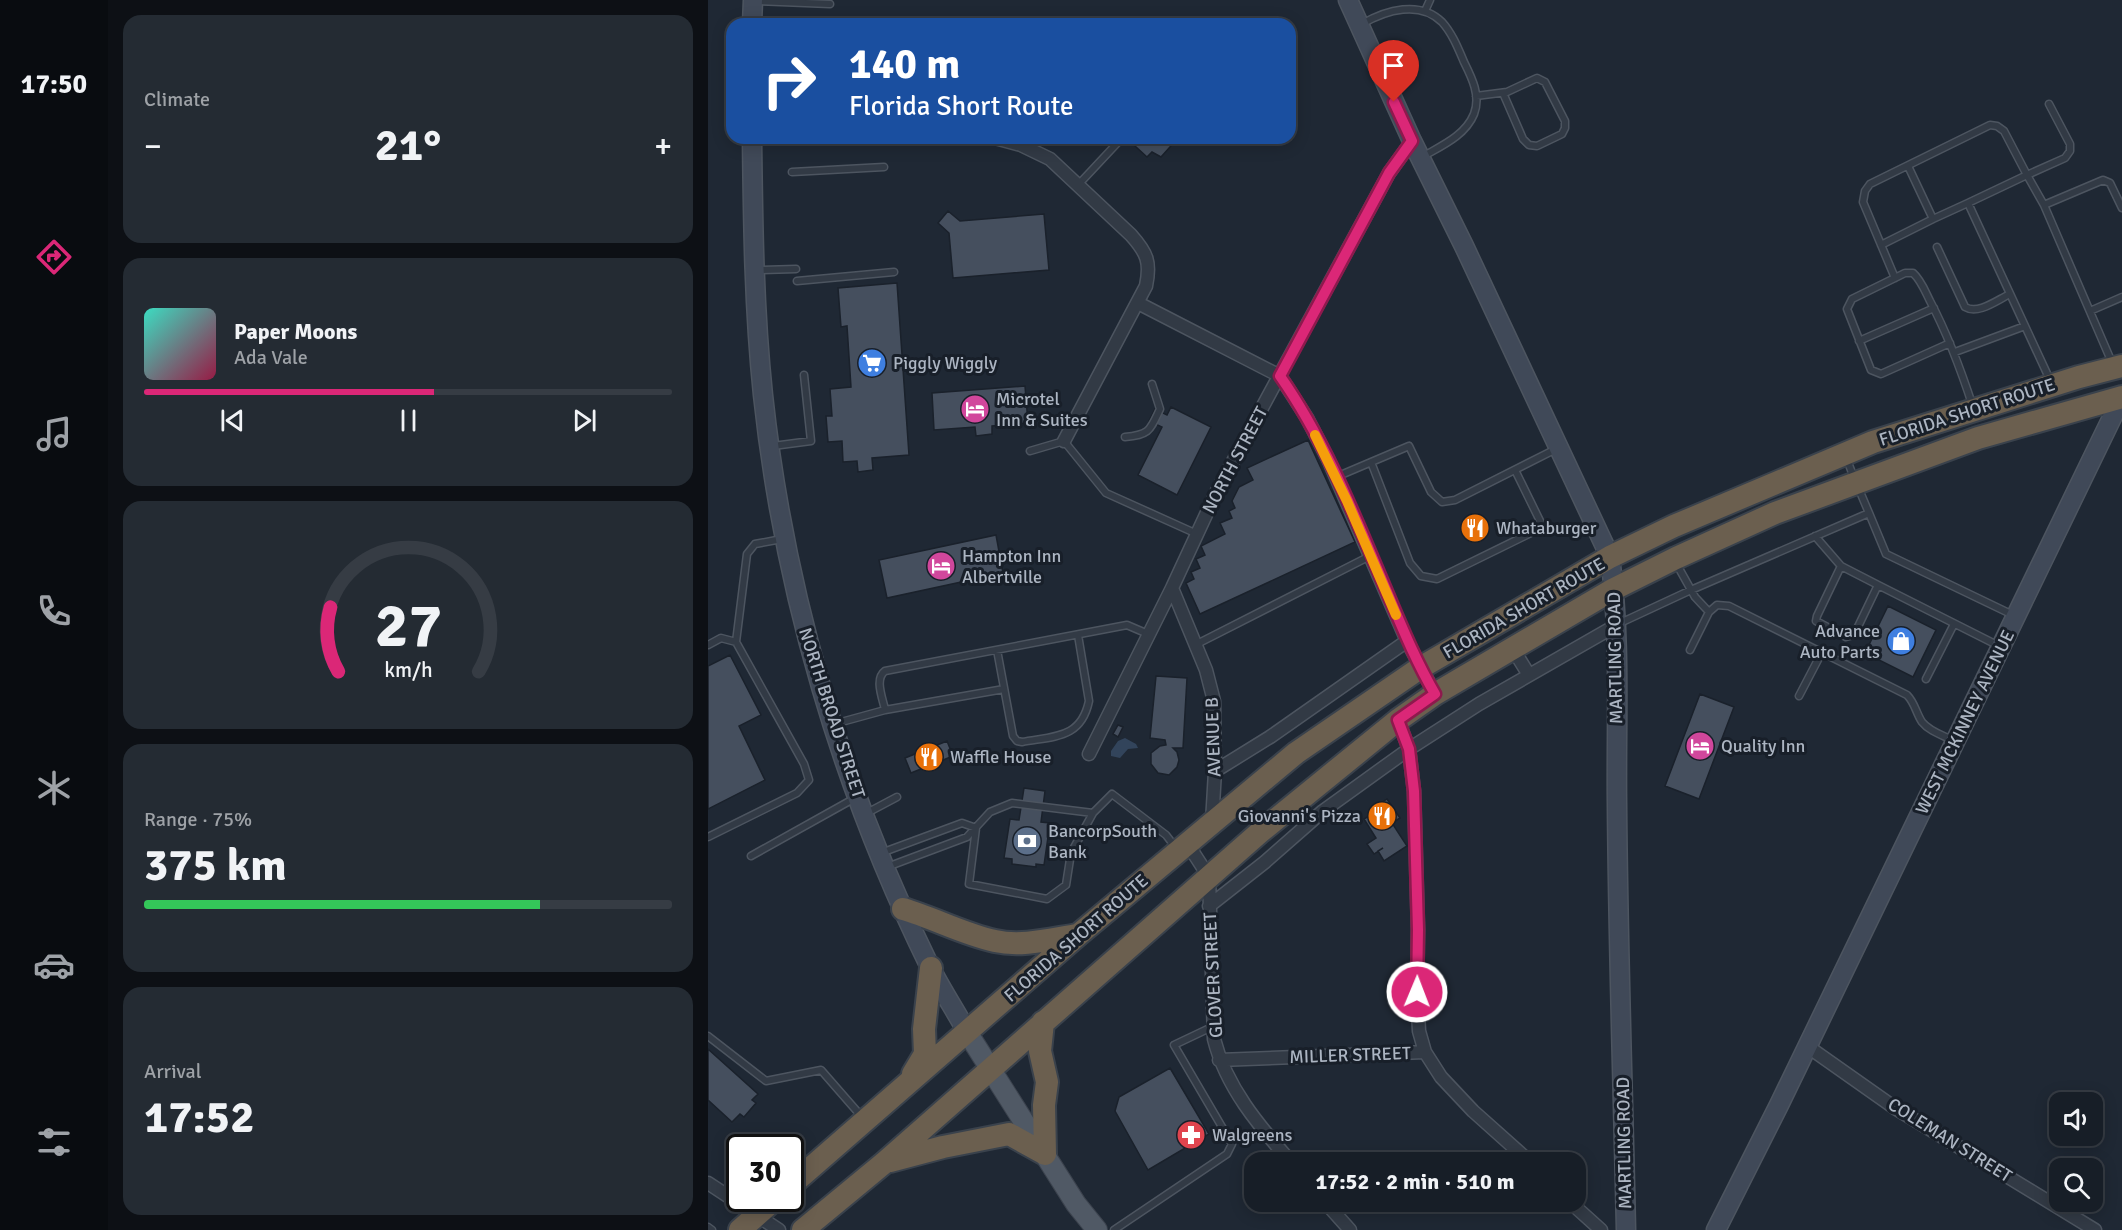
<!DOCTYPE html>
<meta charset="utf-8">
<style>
:root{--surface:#171e27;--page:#242b33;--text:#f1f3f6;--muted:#9ea2a7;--line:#363c44;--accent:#db2777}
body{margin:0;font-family:Signika,sans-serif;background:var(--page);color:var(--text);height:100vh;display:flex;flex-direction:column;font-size:22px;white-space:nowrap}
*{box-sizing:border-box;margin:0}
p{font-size:20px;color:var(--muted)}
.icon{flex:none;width:33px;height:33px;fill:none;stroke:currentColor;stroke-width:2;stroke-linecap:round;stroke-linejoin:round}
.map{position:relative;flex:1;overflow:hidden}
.panel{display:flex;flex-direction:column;gap:15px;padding:15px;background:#0d1015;width:600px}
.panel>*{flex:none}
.guide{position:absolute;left:18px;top:18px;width:570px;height:126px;border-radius:18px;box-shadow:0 3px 15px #0003,0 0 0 2px var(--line);background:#1a4fa0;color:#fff;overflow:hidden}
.buttons{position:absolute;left:1341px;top:1092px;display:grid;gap:12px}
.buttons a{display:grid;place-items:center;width:54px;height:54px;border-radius:12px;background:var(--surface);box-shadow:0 3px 15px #0003,0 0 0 2px var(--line);font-size:30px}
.speed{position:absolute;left:18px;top:1134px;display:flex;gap:12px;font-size:30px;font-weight:700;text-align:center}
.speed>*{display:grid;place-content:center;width:78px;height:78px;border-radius:50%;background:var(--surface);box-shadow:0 3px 15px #0003,0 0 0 2px var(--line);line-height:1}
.speed .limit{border:3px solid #111;border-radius:9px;background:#fff;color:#111}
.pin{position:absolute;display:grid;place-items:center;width:51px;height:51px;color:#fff;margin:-62px -26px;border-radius:50% 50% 50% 0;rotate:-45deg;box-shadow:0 0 6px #0007}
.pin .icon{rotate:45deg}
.me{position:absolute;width:66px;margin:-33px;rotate:1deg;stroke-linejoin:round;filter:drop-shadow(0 0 4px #0008)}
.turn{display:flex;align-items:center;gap:21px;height:126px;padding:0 24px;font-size:27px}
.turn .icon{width:78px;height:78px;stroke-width:2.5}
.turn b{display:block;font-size:42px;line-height:51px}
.big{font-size:45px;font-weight:700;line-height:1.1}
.panel .tile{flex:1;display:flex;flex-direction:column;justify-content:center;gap:9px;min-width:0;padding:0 21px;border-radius:18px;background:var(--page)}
.panel .dial{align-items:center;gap:0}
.dial svg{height:156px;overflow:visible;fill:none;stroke:var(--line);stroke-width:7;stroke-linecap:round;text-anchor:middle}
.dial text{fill:var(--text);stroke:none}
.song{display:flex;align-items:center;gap:18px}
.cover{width:72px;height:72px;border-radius:9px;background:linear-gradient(135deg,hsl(170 70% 55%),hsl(340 70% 35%))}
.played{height:6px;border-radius:3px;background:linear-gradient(90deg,var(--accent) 55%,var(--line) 55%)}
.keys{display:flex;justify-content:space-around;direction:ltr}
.heat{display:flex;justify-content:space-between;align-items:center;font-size:33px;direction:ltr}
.charge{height:9px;border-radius:4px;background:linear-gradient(90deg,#34c759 75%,var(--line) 0)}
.trip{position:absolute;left:536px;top:1152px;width:342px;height:60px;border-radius:18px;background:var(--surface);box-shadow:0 3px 15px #0003,0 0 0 2px var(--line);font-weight:700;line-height:60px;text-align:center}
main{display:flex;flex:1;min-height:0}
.tabs{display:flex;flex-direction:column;width:108px;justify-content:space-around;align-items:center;background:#090c10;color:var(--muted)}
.tabs .icon{width:42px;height:42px}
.tabs .selected{color:var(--accent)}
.tabs b{font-size:27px;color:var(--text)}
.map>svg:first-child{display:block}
.water{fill:#32445b}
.building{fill:#454f5e;stroke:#1a212b;stroke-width:1.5}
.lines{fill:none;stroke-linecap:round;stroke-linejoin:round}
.lane-casing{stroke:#4d5560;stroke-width:9}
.street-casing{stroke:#4d5560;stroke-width:15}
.secondary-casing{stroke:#4d5560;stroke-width:21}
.primary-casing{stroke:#3c434e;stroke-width:22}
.highway-casing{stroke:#3a424c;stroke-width:26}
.lane{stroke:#323a45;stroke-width:6}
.street{stroke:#323a45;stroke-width:12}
.secondary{stroke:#404958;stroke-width:18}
.primary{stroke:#505965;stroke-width:20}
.highway{stroke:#6b5f4f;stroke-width:22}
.route-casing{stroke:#8e194d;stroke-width:15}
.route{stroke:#db2777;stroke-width:10}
.slow{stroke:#f59e0b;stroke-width:10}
.labels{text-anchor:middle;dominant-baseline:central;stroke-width:6;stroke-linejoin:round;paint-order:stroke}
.poi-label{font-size:18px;fill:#acb5c2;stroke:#181f29;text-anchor:start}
.street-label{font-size:18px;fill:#acb5c2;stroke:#181f29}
</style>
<main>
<nav class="tabs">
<b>17:50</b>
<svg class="icon selected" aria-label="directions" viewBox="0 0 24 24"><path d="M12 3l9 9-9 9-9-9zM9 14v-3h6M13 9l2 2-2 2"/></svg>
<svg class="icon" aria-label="music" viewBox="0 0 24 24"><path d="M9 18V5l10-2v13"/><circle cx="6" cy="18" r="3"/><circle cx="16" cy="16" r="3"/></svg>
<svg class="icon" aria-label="phone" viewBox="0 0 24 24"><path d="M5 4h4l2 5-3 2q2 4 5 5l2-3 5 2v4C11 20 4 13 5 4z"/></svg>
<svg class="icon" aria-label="climate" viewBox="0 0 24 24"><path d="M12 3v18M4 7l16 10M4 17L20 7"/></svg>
<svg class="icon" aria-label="car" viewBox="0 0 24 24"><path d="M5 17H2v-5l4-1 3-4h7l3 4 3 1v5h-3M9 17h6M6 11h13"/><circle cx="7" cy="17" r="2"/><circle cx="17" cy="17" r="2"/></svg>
<svg class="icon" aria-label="filters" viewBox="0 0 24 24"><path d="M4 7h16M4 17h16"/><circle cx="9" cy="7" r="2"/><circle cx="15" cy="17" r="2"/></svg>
</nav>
<section class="panel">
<div class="tile"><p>Climate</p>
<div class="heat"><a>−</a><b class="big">21°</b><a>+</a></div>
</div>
<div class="tile">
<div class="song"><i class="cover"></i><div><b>Paper Moons</b><p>Ada Vale</p></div></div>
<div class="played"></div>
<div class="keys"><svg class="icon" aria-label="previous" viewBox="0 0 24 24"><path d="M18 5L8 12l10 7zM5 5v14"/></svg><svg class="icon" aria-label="pause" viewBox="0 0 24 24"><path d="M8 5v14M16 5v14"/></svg><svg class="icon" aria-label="next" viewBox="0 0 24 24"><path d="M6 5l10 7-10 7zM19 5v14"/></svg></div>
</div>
<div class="tile dial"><svg viewBox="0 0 100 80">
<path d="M14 69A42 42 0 1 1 86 69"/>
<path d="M14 69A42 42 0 0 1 10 36" stroke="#db2777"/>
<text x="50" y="56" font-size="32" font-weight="700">27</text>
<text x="50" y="72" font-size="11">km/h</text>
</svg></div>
<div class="tile"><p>Range · 75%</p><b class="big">375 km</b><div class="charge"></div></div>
<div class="tile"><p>Arrival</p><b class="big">17:52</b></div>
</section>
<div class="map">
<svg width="1414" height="1230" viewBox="0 0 1414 1230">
<rect width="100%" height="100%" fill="#1f2834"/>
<path class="water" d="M 417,738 L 428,744 L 430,748 L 420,749 L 412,758 L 403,756 L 403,751 L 410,741 Z"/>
<path class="building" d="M 432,138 L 470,138 L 453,157 L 444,152 L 439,157 L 427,146 L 433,139 Z
M 240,211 L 252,221 L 336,214 L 341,270 L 245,278 L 241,233 L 230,223 Z
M 189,283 L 201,455 L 164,458 L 165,470 L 150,472 L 149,461 L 135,462 L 134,441 L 120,442 L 118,416 L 124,416 L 122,389 L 143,387 L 139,326 L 133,327 L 130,288 Z
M 317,386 L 320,423 L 284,426 L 284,434 L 268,436 L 267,427 L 226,430 L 224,393 Z
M 463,407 L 503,427 L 469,495 L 430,475 L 454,427 L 441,421 L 447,409 L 459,415 Z
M 600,440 L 647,542 L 492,614 L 478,583 L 486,579 L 483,572 L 492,568 L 488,559 L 497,555 L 493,546 L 517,534 L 512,523 L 524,518 L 521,511 L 527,508 L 524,501 L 531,487 L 545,480 L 539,468 Z
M 288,535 L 295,573 L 179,598 L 171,560 Z
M 1180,606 L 1228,630 L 1205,677 L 1157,653 Z
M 22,655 L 53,715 L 31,726 L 57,780 L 0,809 L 0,666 Z
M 448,676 L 479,678 L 475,748 L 465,748 L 469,752 L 471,760 L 469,767 L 461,775 L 450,773 L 443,764 L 443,753 L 452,746 L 458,745 L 457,740 L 442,738 Z
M 992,694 L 1026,707 L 991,799 L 957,786 Z
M 410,725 L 415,727 L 410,737 L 405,734 Z
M 239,741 L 245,756 L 203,773 L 197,758 Z
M 316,788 L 337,791 L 333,822 L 342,823 L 336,865 L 328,864 L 328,867 L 304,864 L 304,859 L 296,858 L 302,819 L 311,820 Z
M 679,799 L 692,818 L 684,823 L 699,846 L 676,861 L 670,851 L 675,848 L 666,854 L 659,844 L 668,838 L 656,819 L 664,814 L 661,811 Z
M 0,1049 L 50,1094 L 44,1100 L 48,1103 L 36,1117 L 32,1114 L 24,1122 L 0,1100 Z
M 462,1068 L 501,1134 L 440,1170 L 407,1111 L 411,1097 Z"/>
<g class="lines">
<g class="lane-casing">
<path id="lane" d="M 48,1 L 122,4
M 717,11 L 722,0
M 654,24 C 678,10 712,0 734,22 C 744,33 750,48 756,62 C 764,78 773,96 766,114 C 757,136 733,146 714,157
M 768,96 L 799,92 L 829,78 L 837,82 L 857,121 L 857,128 L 854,134 L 829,146 L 821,145 L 815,139 L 795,93
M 1200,166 L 1225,219 L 1260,203
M 84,172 L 176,167
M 370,185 L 414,138
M 1336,205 L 1395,180 L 1402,183 L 1414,208
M 1173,245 L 1225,219
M 1229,247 L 1257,307 C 1270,315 1289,300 1302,294
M 50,270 L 88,269
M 1187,278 L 1155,202 L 1157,191 L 1162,184 L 1282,125 L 1289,126 L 1296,131 L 1319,175 L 1357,158 L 1362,151 L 1362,144 L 1341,104
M 89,281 L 186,272
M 1382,311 L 1414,297
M 1151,341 L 1226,308
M 1242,343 L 1173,374 L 1163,370 L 1139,309 L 1144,299 L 1197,273 L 1205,273 C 1213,280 1217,291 1222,301 C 1240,335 1253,370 1265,407
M 1247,352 L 1317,326
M 1342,380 L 1260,203 L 1319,175 L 1336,205 L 1405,365
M 417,437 C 442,435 442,430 452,409 L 444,384
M 65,446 L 103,441 L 96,375
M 322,451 L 356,441 L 398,493 L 489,534
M 1138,457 L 1146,478
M 663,462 L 702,563 L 713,576 L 729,579 L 835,527 L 807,470
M 628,477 L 701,446 L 723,492 L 734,502 L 747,500 L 848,449
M 1161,513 L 1178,554 L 1305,615
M 1107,536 L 1133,566 L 1109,616 L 1108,621 L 1138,637 L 1146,635 L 1170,585 L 1133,566
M 968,563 L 987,597 L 1001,612
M 1170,585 L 1291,646
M 910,624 L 983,590 L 1161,513 L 1150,487
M 0,645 L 13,638 L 28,642
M 487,645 L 662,556
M 289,650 L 305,736 L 309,741 L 314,742 C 346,736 373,739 381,701 L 370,635
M 982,650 L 1001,612 L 1009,605 L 1021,606 L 1199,695 C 1207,703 1208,713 1214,722 C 1221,731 1234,735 1244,740
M 1218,679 L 1246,624
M 1091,696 L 1114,652
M 177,710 C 175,699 166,679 177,671 L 419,625 L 440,634
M 126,724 L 177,710 L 296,689
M 157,814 L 189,797
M 268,828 L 261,884 L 339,899 L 358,885 L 363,853 L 385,813 L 404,794 L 458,835 L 468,848
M 0,837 L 89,793 L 101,780 L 96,764 L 28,642 L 39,554 L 47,544 L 74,539
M 173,853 L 254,823 L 268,828
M 43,856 L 147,798
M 179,867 L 259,837 L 282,812 L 304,803 L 385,813
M 0,1036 L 58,1081 L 113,1070 L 154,1117
M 62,1137 L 75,1148
M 82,1154 L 100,1165
M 0,1227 L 4,1230
M 406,1230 L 519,1154 L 524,1144 L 466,1045 L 506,1026"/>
</g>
<g class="street-casing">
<path id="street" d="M 287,138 L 313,145 L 342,159 L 423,235 C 439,253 443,262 438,286 L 356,441
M 430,303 L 572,376 L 599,418 L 620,459 L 699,641 L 727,694
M 464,588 L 498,670 L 506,701 L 507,771 L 504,822
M 805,649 L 821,675
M 690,720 L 701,749 L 706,791 L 710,930 L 709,992 L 711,1031 L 717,1052 L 733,1077 L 765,1111 L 822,1162
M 381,754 L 464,588 L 509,491 L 681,173 L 704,141
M 507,771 L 562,737 L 699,641
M 479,843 L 501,877 L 506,1039 C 518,1087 551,1126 583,1162
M 501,906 L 557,862 L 615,811 L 701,749 L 771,704 L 907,626
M 1099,1046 L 1187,1108 L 1387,1230
M 511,1060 L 717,1052
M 0,1183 L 71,1230
M 617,1202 L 642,1230
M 862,1202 L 893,1230"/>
</g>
<g class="secondary-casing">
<path id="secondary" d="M 640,0 L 704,141 L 756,246 L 902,557 C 913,639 908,721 909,803 C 910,945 915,1088 918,1230
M 44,24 L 45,0
M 44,138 C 45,224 46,309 55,395 C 76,592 134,789 222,967 C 233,989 247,1010 259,1032
M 1008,1230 L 1071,1105 L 1414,397"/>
</g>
<g class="primary-casing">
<path id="primary" d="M 259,1032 L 368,1204 L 389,1230"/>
</g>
<g class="highway-casing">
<path id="highway" d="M 195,909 C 226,918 255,934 287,941 C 314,947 343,939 370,935
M 335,1022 L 332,1051 L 339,1082 L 336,1105 L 337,1154
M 205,1074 L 217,1054 L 216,1029 L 223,968
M 182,1161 L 235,1147 L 301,1134 L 337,1154
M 82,1186 L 370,935 L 588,753 L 712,668 L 902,557 L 966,526 L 1165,442 L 1371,377 L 1414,366
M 32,1230 L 68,1198
M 95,1230 L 176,1163 L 551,833 L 690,720 L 727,694 L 906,589 L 968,558 L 1067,513 L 1270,438 L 1414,397"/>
</g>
<use href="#lane" class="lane"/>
<use href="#street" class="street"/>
<use href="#secondary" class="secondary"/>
<use href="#primary" class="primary"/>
<use href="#highway" class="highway"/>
</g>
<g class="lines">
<g class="route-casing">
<path id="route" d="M 686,102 L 704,141 L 681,173 L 572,376 C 619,443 650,524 682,599 C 696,632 709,663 727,694 L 690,720 L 701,749 L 706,791 L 710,930 L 709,992"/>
</g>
<use href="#route" class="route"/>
<path class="slow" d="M 607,435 L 639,501 L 688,615"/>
</g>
<defs>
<g id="supermarket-disc" transform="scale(1.5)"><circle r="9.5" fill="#3f7fe0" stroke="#181f29"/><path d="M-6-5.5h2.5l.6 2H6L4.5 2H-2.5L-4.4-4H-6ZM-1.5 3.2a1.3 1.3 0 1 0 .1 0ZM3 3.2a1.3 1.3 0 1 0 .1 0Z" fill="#fff"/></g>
<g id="hotel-disc" transform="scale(1.5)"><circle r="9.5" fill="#d1479c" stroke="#181f29"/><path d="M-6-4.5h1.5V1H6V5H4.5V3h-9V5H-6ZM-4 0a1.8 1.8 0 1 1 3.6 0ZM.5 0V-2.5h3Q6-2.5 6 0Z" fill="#fff"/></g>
<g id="restaurant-disc" transform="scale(1.5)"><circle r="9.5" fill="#e8710a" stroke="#181f29"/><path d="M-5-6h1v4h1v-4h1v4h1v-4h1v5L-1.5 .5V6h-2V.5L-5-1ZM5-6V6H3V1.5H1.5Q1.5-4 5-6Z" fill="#fff"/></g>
<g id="shop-disc" transform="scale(1.5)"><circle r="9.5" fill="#3f7fe0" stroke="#181f29"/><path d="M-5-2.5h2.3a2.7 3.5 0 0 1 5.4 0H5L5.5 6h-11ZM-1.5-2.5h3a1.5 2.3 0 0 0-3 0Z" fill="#fff"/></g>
<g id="bank-disc" transform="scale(1.5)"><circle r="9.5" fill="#5c6f8a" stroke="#181f29"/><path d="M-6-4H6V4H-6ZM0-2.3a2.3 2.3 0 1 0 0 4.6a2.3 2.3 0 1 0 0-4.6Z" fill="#fff"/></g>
<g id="pharmacy-disc" transform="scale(1.5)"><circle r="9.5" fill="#e0444e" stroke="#181f29"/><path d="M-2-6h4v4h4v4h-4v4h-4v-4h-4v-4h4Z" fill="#fff"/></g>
</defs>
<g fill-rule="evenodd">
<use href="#supermarket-disc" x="164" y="363"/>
<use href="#hotel-disc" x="267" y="409"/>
<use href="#restaurant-disc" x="767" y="528"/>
<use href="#hotel-disc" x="233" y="566"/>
<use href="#shop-disc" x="1193" y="641"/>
<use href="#hotel-disc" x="992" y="746"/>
<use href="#restaurant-disc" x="221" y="757"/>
<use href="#restaurant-disc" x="674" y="816"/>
<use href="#bank-disc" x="319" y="841"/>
<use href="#pharmacy-disc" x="483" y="1135"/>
</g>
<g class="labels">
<g class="poi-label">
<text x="185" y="363">Piggly Wiggly</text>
<text x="288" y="399">Microtel<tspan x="288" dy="21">Inn &amp; Suites</tspan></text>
<text x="788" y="528">Whataburger</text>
<text x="254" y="556">Hampton Inn<tspan x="254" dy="21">Albertville</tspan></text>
<text x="1172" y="631" text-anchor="end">Advance<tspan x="1172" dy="21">Auto Parts</tspan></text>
<text x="1013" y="746">Quality Inn</text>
<text x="242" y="757">Waffle House</text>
<text x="653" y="816" text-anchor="end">Giovanni's Pizza</text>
<text x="340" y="831">BancorpSouth<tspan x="340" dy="21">Bank</tspan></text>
<text x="504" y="1135">Walgreens</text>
</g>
<g class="street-label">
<text transform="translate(1259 412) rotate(-18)">FLORIDA SHORT ROUTE</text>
<text transform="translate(527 460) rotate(-62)">NORTH STREET</text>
<text transform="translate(816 608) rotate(-30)">FLORIDA SHORT ROUTE</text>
<text transform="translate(907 658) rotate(-91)">MARTLING ROAD</text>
<text transform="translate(124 713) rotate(72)">NORTH BROAD STREET</text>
<text transform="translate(1257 722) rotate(-64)">WEST MCKINNEY AVENUE</text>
<text transform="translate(505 737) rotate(-92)">AVENUE B</text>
<text transform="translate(368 938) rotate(-41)">FLORIDA SHORT ROUTE</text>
<text transform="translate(505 975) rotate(-93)">GLOVER STREET</text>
<text transform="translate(642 1055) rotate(-2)">MILLER STREET</text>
<text transform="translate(1242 1140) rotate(32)">COLEMAN STREET</text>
<text transform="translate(916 1143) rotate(-91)">MARTLING ROAD</text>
</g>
</g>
</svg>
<div class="buttons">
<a><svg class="icon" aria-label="sound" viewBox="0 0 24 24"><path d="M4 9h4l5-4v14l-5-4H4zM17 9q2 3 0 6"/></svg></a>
<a><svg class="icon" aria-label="search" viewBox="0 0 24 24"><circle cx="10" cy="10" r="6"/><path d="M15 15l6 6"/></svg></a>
</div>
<div class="speed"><div class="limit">30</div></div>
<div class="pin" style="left:686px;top:102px;background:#d93025"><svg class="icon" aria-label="arrive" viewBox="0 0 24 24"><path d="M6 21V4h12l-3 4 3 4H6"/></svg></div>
<svg class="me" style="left:709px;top:992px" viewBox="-20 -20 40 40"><circle r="17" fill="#db2777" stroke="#fff" stroke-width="3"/><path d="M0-11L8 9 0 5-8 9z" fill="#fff"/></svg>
<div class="trip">17:52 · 2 min · 510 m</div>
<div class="guide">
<div class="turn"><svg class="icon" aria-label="right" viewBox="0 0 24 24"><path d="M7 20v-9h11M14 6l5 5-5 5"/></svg><div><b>140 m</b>Florida Short Route</div></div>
</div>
</div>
</main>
